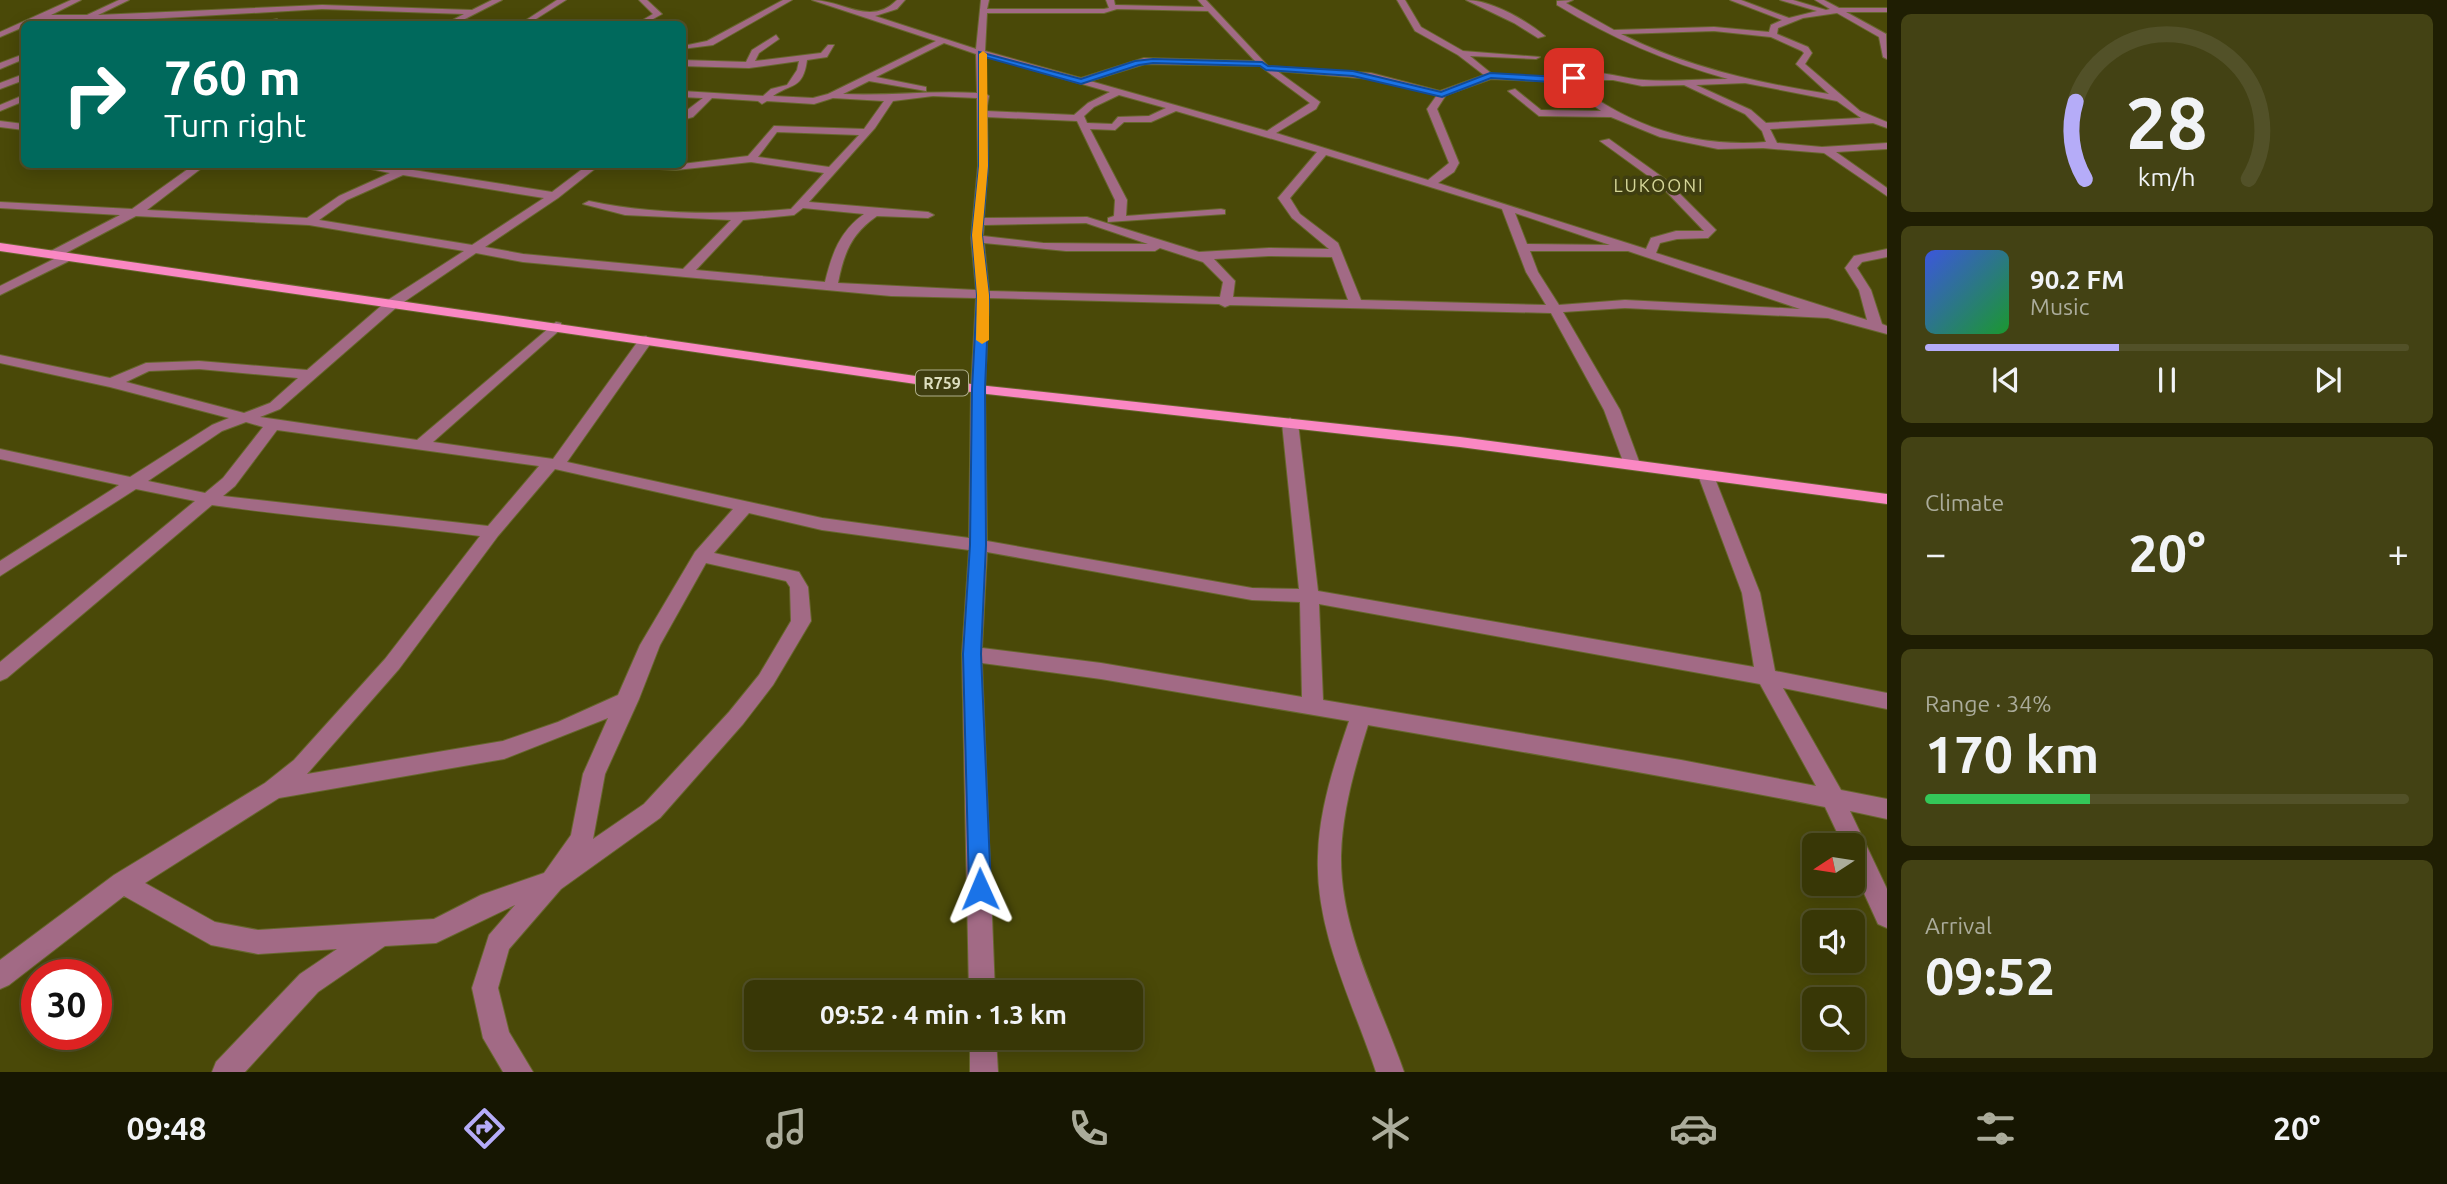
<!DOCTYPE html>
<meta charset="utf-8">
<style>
:root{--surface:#383706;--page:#434214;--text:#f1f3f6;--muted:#abac9b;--line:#525128;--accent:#b5acf8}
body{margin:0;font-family:Ubuntu,sans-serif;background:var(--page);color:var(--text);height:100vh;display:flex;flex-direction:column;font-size:26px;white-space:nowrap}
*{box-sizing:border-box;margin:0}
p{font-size:23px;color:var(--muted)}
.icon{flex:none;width:38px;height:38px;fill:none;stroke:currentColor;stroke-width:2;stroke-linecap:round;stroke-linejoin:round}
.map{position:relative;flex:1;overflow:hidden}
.panel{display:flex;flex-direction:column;gap:14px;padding:14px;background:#1f1e03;width:560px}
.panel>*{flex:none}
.guide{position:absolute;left:21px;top:21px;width:665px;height:147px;border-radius:10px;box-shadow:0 4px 18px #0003,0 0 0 2px var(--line);background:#00695c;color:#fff;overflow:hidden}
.needle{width:46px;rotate:258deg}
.buttons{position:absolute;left:1802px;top:833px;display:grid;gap:14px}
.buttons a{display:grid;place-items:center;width:63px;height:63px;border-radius:10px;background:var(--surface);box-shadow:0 4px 18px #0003,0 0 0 2px var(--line);font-size:35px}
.speed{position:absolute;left:21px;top:959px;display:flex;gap:14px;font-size:35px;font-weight:700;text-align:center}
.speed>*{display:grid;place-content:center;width:91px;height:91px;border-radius:50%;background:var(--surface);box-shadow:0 4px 18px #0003,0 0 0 2px var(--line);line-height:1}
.speed .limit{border:10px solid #d22;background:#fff;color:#111}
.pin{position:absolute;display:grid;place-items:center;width:60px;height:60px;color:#fff;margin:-30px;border-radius:14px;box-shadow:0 4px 10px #0006}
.me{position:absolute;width:77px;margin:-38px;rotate:359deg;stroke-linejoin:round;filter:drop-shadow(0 0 5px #0008)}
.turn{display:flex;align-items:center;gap:24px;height:147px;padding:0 28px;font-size:32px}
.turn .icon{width:91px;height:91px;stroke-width:2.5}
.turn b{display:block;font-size:49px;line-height:60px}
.big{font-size:52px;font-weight:700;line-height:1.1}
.panel .card{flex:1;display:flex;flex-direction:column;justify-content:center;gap:10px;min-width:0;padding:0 24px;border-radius:10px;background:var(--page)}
.panel .dial{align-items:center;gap:0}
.dial svg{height:182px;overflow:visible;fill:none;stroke:var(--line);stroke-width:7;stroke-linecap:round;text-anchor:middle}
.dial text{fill:var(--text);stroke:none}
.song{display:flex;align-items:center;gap:21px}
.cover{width:84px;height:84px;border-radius:10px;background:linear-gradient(135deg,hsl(230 70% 55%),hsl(130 70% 35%))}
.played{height:7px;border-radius:4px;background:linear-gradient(90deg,var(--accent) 40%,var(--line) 40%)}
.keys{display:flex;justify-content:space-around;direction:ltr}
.heat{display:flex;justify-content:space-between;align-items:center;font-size:38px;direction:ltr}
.charge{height:10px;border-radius:5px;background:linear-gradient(90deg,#34c759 34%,var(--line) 0)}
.trip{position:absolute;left:744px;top:980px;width:399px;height:70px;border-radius:10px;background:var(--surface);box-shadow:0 4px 18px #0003,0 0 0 2px var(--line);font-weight:700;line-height:70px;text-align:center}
.dock{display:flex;height:112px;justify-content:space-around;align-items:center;background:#161602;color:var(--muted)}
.dock .icon{width:49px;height:49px}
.dock .active{color:var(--accent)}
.dock b{font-size:32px;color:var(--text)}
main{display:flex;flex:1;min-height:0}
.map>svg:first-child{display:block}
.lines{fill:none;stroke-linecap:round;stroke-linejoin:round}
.minor-casing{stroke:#67672d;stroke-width:2}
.major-casing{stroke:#67672d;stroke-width:2}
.minor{fill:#a26a85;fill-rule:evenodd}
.major{fill:#fa88c3;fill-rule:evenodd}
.route{fill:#1a73e8;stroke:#114b97;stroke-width:2}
.slow{fill:#f59e0b}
.labels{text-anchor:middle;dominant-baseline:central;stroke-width:7;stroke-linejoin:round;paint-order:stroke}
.shield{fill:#3f3e10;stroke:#aeae8a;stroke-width:2}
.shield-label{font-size:16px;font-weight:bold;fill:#dddebf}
.far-quarter-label{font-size:18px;letter-spacing:2px;fill:#d5d698;stroke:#3f3e10}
</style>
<main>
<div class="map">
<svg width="1887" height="1072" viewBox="0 0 1887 1072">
<rect width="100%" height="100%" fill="#4a4908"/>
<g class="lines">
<g class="minor-casing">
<path id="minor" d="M 71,0 L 81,0 L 51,15 L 87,15 L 119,0 L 129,0 L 98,15 L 322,5 L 472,10 L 492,0 L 502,0 L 459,22 L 459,24 L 453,24 L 451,21 L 464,14 L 322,9 L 129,20 L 42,19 L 0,37 L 0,32 Z
M 557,0 L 566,0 L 528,24 L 520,24 Z
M 639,0 L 647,0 L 662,14 L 644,24 L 636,24 L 653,14 Z
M 783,0 L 792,0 L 713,45 L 682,49 L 683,46 L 707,41 Z
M 812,0 C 843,0 870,27 897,0 L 905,0 L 897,9 L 875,16 L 976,49 L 981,0 L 989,0 L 987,9 L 1104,9 L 1109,8 L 1106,0 L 1114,0 L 1115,5 L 1204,7 L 1198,0 L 1206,0 L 1268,66 L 1371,73 L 1440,91 L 1484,75 L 1458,55 L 1415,31 L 1397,0 L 1405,0 L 1421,27 L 1463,51 L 1540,57 L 1536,59 L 1470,56 L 1492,74 L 1568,78 C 1589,65 1621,79 1644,80 C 1672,82 1700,79 1728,79 C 1667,62 1611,38 1557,5 L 1557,1 L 1573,0 L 1566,3 L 1614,30 L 1714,27 L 1769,32 L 1771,25 L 1782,20 L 1730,0 L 1741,0 L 1789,18 L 1817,11 L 1780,0 L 1793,0 L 1826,10 L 1830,9 L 1815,0 L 1824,0 L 1839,8 L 1887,8 L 1887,12 L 1846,12 L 1886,34 L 1887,59 L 1883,57 L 1879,37 L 1837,13 L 1803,18 L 1778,28 L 1777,34 L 1808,47 L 1812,53 L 1805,64 L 1860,111 L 1887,122 L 1887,128 L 1873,123 L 1770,129 L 1777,143 L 1822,147 L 1887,143 L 1887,149 L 1836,152 L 1887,188 L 1887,196 L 1824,153 L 1763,148 L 1718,149 L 1660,137 L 1611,117 L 1539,116 L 1508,91 L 1515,89 L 1541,110 L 1601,111 L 1563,82 L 1491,79 L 1446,95 L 1437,109 L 1459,163 L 1454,172 L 1438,183 L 1646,249 L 1651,238 L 1676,231 L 1704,231 L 1658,183 L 1600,141 L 1609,139 L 1665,179 L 1716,230 L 1708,238 L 1677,239 L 1660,243 L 1656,253 L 1867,320 L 1859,290 L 1845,268 L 1854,256 L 1887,249 L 1887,257 L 1862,262 L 1857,268 L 1871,290 L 1882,324 L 1887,326 L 1887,334 L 1828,318 L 1625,308 L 1563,312 L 1620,410 L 1640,464 L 1638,467 L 1632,469 L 1624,464 L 1604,410 L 1551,313 L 1230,305 L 1225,307 L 1219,304 L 989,298 L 985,389 L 987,541 L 1252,588 L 1299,589 L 1282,423 L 1290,418 L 1298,423 L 1318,591 L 1754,667 L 1742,593 L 1698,475 L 1700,471 L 1712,471 L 1760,593 L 1775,671 L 1887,693 L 1887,709 L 1783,688 L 1841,790 L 1887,799 L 1887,819 L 1850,811 L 1887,889 L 1887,928 L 1878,924 L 1853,869 L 1853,845 L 1843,845 L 1825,807 C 1674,777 1521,752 1368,725 C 1355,767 1342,811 1341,856 C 1340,931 1380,1003 1404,1072 L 1376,1072 C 1353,1003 1315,931 1318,856 C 1319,810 1334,765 1349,721 L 1101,679 L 982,663 L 995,992 L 969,992 L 962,654 L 969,550 L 822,530 L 749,513 L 714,553 L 799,572 L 808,587 L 811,621 L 773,685 L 743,724 L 660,818 L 561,889 L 509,949 L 498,988 L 509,1032 L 533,1072 L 503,1072 L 483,1038 L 472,988 L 489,935 L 515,905 L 436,943 L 385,946 L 318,992 L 245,1072 L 212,1072 L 216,1062 L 300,974 L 337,949 L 258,954 L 211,945 L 124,896 L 9,985 L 0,989 L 0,960 L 114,875 L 265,783 L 294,760 L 385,659 L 480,536 C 390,524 301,518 212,505 L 7,678 L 0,681 L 0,662 L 195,501 L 136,489 L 0,576 L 0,561 L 119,485 L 0,459 L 0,449 L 130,477 L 212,425 L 229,418 L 110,387 L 0,363 L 0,355 L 110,378 L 146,363 L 199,361 L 307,370 L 388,300 L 464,251 L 309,225 L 136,216 L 64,254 L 71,254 L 71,260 L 0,295 L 0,286 L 56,258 L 49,258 L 49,252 L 120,215 L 0,208 L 0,202 L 132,209 L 195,164 L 207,164 L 147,210 L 307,218 L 339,196 L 390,173 L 347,164 L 375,164 L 552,192 L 589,164 L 601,164 L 558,198 L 485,247 L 523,254 L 683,269 L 731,220 L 625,215 L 583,204 L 589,201 C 655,215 724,215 791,209 L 824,173 L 751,162 L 676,170 L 642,168 L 637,165 L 682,164 L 748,156 L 774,126 L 864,129 L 884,101 L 833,98 L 814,104 L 767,101 L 762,104 L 758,101 L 712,98 L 693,117 L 682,120 L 682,114 L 703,98 L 682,97 L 682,91 L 763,96 L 771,89 L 787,85 L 797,70 L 799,61 L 749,68 L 682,66 L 682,60 L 746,62 L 752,50 L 776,35 L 779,39 L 759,53 L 755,61 L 821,53 L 828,45 L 834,45 L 827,57 L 807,60 C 803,90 791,83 773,96 L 813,98 L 828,94 L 936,41 ZM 1117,9 L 1208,11 L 1255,61 L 1144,58 L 1081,78 L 985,51 L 987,13 L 1104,13 ZM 1714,31 L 1771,37 L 1802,51 L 1804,53 L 1796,64 L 1829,94 C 1758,83 1686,67 1621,34 ZM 944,43 L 976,54 L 977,93 C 932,90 889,96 843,94 L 869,81 L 926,91 L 926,87 L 876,77 ZM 985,56 L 1110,92 L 1088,103 L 1074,115 L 986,111 L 989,96 L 986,94 ZM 1145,64 L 1260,66 L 1310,103 L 1267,131 L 1090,81 ZM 1277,71 L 1371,79 L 1437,95 L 1427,109 L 1449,163 L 1428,180 L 1276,133 L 1316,109 L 1320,102 ZM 1576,80 L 1613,80 L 1642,86 L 1684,85 L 1745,114 L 1762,131 L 1766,142 C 1694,148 1628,126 1573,82 ZM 1745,83 L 1837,101 L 1861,118 L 1766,123 L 1751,110 L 1696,85 ZM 1119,95 L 1166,108 L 1149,116 L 1118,117 L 1112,124 L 1087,123 L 1084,116 L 1094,107 ZM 933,96 L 977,98 L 978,166 L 971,238 L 976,290 L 838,283 C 844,253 851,234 877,216 L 928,218 L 934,215 L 928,212 L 809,202 L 875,128 L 893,101 ZM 1176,111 L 1317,152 L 1278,198 L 1292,218 L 1329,249 L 1269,248 L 1199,252 L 1087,217 L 984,218 L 988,166 L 987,117 L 1077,121 L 1115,200 L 1114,216 L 1108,218 L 1108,222 L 1225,214 L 1225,210 L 1221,209 L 1126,216 L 1127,200 L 1090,129 L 1115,130 L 1124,122 L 1151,122 ZM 777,132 L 859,135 L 829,167 L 758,157 ZM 1326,155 L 1502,209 L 1526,272 L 1546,305 L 1361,300 L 1338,243 L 1300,214 L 1290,198 ZM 403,175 L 544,198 L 472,245 L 319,220 L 347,200 ZM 803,208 L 864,214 C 839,232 832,254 825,282 L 696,270 L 743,220 L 794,215 ZM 1515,213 L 1610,245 L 1527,244 ZM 1086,223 L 1148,244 L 1043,243 L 983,236 L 984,225 ZM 984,243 L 1066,251 L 1155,251 L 1160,248 L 1203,262 L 1223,282 L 1220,297 L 989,291 ZM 1530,251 L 1628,251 L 1800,309 L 1625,300 L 1559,305 L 1538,272 ZM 476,253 L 523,262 L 891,296 L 976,298 L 971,389 L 969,538 L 822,518 L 567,462 L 653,340 L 646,336 L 641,337 L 553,459 L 433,442 L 561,329 L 561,323 L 556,322 L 417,440 L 260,417 L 280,409 L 398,306 ZM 1269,256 L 1332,257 L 1348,300 L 1233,297 L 1235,281 L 1214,259 ZM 199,369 L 298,378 L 270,403 L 244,413 L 126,382 L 149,371 ZM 246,422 L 263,427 L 223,478 L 205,493 L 148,481 L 222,431 ZM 277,430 L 539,466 L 488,526 L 223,496 L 235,486 ZM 555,469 L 733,509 L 695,552 L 640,645 L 618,695 L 558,722 L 503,741 L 307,774 L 399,669 L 498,536 ZM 987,552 L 1252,600 L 1300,602 L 1302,697 L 1101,663 L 982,648 ZM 706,563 L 786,581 L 790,587 L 791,621 L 759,675 L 729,712 L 644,804 L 593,839 L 605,774 L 639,699 L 660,645 ZM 1319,604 L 1760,684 L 1816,786 L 1681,760 L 1323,700 ZM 608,718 L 583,774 L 571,835 L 544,873 L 481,895 L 434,919 L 258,930 L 215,922 L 145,883 L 279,798 L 504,759 Z
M 1466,0 C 1491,0 1526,20 1545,36 L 1538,38 L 1514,23 Z
M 277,19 L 280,23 L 255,24 Z
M 408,21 L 411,24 L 334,24 L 338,22 Z
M 24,54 L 24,59 L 0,69 L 0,63 Z
M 24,74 L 24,80 L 0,89 L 0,83 Z
M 24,95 L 24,101 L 0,111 L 0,105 Z
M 0,121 L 24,124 L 24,130 L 0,127 Z
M 970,1038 L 996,1038 L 998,1072 L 970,1072 Z"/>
</g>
<g class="major-casing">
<path id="major" d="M 0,243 L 978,385 L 1460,437 L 1887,494 L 1887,504 L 1460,447 L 978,393 L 0,251 Z"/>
</g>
<use href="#minor" class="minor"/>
<use href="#major" class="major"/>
</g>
<path class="route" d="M 979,52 L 1081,79 L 1135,61 L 1153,59 L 1262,62 L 1268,66 L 1353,71 L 1441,92 L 1490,73 L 1578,78 L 1567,83 L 1491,78 L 1442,97 L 1353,76 L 1266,70 L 1260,66 L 1153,63 L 1139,65 L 1081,84 L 985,57 L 988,166 L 982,235 L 989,295 L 985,389 L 986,545 L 981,654 L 991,889 L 988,896 L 980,899 L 972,896 L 969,889 L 963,654 L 970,545 L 972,389 L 977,295 L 972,235 L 979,166 Z"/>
<path class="slow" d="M 983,51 L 987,54 L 988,166 L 982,235 L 989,295 L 989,340 L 982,344 L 976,340 L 977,295 L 972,235 L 979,166 L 979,54 Z"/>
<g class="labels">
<rect class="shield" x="916" y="370.5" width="52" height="25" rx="5"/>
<g class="shield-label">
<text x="942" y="383">R759</text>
</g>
<g class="far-quarter-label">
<text x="1659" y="185">LUKOONI</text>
</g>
</g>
</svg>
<div class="buttons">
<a><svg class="needle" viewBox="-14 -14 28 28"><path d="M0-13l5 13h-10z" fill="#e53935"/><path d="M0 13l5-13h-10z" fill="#abac9b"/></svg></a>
<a><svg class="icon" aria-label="sound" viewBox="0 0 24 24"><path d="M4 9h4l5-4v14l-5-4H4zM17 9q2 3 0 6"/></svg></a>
<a><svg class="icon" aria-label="search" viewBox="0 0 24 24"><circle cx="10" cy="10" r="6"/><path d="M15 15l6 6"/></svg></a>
</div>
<div class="speed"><div class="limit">30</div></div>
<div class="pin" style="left:1574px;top:78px;background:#d93025"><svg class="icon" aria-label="arrive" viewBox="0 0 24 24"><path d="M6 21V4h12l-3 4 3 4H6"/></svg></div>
<svg class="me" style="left:980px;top:889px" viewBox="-20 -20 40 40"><path d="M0-17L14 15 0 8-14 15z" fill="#1a73e8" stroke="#fff" stroke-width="4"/></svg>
<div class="trip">09:52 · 4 min · 1.3 km</div>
<div class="guide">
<div class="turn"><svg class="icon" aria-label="right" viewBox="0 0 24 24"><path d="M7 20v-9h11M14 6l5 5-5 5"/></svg><div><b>760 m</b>Turn right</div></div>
</div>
</div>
<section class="panel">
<div class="card dial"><svg viewBox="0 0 100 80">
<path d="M14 69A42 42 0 1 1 86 69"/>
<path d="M14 69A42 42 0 0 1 10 35" stroke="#b5acf8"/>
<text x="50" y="56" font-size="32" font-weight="700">28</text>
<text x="50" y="72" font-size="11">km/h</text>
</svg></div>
<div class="card">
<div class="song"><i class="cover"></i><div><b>90.2 FM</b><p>Music</p></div></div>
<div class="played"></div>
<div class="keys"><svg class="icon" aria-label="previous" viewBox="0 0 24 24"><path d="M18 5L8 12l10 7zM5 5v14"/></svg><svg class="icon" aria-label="pause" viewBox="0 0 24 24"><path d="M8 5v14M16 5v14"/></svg><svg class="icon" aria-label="next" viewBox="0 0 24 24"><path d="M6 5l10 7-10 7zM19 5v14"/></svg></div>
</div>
<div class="card"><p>Climate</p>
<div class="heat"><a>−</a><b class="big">20°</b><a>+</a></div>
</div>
<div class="card"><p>Range · 34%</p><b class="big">170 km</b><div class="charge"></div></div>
<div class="card"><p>Arrival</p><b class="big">09:52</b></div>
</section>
</main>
<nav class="dock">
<b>09:48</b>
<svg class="icon active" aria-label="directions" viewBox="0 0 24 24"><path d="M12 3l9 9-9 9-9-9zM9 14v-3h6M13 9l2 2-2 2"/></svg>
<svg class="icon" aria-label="music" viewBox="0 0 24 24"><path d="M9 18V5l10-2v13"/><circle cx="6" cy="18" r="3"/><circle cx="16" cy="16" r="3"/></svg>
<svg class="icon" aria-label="phone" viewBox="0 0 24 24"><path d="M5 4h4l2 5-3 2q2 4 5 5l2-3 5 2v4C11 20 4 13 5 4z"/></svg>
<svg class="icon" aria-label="climate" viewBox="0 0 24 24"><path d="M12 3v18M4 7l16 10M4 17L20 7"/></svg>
<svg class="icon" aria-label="car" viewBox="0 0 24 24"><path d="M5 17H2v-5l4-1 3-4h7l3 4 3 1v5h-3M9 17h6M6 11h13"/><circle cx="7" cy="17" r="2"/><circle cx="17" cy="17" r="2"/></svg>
<svg class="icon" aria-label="filters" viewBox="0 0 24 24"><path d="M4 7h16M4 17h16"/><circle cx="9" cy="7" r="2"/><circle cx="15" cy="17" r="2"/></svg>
<b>20°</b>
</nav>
